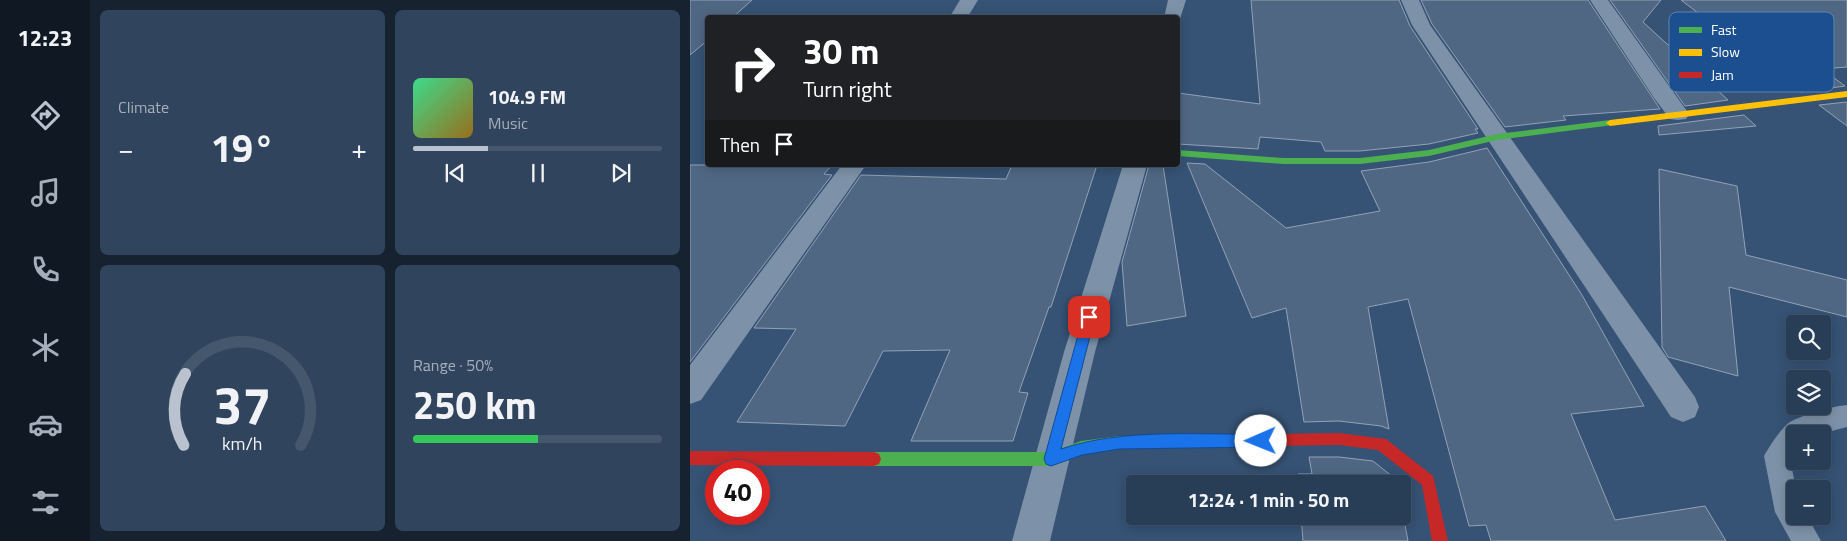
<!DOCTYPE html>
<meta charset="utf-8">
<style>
:root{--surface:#283e57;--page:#30455d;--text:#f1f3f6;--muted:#a5aeba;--line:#44576d;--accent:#b9c2ce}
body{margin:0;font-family:"Titillium Web",sans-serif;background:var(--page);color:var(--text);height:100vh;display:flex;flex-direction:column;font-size:19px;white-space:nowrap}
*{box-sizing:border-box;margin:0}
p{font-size:16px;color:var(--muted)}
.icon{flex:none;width:28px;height:28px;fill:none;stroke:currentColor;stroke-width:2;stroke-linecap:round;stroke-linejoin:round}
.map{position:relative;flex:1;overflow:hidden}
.drawer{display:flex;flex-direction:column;gap:10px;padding:10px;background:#162230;width:600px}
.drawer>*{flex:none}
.top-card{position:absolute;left:15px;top:15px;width:475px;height:152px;border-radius:5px;box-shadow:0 2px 12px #0003,0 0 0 1px var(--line);background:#202124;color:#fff;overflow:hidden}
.buttons{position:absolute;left:1096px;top:315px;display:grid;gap:10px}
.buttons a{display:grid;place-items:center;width:45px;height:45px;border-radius:5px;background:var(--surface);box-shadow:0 2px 12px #0003,0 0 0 1px var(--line);font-size:25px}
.speed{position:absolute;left:15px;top:460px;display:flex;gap:10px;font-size:25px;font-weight:700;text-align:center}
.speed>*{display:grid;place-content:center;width:65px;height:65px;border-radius:50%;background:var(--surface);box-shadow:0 2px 12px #0003,0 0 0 1px var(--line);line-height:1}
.speed .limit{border:8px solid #d22;background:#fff;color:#111}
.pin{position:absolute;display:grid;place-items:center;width:42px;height:42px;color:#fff;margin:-21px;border-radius:10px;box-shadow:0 2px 8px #0006}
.me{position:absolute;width:55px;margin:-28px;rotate:269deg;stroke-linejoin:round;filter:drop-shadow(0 0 4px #0008)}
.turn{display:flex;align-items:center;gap:18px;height:105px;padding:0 15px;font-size:22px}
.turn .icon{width:65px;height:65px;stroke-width:2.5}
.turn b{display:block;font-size:35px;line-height:42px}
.then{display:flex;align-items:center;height:48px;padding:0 15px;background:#0003;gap:10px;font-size:19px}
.big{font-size:38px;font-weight:700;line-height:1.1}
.drawer .tile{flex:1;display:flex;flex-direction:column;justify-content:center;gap:8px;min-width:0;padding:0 18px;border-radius:8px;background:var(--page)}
.drawer .dial{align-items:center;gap:0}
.dial svg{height:130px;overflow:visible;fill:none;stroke:var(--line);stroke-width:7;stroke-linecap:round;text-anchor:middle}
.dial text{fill:var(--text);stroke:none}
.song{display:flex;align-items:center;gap:15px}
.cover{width:60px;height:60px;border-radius:8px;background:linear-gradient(135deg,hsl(150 70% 55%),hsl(40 70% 35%))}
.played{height:5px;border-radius:2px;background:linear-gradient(90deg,var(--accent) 30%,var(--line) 30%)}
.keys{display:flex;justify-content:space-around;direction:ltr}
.heat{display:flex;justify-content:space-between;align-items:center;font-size:28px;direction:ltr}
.charge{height:8px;border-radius:4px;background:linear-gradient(90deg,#34c759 50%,var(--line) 0)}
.drawer .tiles{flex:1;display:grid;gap:10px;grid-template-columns:repeat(2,1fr)}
.trip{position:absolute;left:436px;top:475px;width:285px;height:50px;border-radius:5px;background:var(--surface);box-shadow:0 2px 12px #0003,0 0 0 1px var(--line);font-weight:700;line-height:50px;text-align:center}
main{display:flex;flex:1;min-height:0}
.tab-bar{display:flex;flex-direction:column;width:90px;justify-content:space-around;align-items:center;background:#101923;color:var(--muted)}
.tab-bar .icon{width:35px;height:35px}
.tab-bar .current{color:var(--accent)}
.tab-bar b{font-size:22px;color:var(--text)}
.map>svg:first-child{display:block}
.building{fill:#506783;stroke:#92a2b6}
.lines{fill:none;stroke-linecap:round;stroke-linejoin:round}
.lane{fill:#7d92a8;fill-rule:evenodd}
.street{fill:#7d92a8;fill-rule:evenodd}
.fast{fill:#4caf50;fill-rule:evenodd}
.slow{fill:#ffc107;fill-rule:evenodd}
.jam{fill:#c62828;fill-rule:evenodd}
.route{fill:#1a73e8;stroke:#114b97}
.key{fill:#1b4f8f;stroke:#5f84b1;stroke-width:1}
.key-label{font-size:14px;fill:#fff}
</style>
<main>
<nav class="tab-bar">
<b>12:23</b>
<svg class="icon current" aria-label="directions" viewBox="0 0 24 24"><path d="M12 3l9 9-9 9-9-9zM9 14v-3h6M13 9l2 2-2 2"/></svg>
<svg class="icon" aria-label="music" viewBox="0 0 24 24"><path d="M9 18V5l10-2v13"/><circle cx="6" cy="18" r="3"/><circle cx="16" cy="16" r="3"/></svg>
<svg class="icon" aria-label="phone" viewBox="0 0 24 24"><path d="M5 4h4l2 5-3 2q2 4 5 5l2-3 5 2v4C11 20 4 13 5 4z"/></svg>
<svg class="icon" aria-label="climate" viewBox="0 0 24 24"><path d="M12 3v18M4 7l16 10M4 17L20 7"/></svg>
<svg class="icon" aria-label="car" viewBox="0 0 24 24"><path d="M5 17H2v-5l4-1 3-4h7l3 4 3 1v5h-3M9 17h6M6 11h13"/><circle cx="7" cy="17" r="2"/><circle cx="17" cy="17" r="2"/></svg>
<svg class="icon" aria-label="filters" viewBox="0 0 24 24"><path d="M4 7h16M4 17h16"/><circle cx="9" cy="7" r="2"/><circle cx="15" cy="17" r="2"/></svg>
</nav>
<section class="drawer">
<div class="tiles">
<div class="tile"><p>Climate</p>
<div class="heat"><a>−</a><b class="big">19°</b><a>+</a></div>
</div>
<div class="tile">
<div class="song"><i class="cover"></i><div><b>104.9 FM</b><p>Music</p></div></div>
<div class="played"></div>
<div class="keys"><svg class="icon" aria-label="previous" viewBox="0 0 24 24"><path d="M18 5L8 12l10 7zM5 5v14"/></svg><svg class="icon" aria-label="pause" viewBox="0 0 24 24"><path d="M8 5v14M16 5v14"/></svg><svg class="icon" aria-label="next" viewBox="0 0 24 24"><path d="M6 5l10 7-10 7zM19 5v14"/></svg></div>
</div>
<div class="tile dial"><svg viewBox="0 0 100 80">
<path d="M14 69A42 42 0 1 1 86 69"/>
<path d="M14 69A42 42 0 0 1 15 25" stroke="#b9c2ce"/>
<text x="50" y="56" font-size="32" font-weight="700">37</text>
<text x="50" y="72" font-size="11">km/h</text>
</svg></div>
<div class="tile"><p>Range · 50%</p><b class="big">250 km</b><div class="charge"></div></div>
</div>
</section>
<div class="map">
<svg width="1157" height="541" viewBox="0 0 1157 541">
<rect width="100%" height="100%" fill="#365274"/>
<path class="building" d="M 0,0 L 62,0 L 42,18 L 18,18 L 18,40 L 0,55 Z
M 561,0 L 709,0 L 720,26 L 788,129 L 785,129 L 788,133 L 739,144 L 670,151 L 635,151 L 631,142 L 570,137 L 568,149 L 488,144 L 488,93 L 570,104 Z
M 731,0 L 898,0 L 970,109 L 873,116 L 876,120 L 815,127 L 742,24 Z
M 920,0 L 971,0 L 953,22 L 1038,100 L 995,106 Z
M 991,0 L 1157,0 L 1157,67 L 1132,69 L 1155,86 L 1111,92 Z
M 1157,102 L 1157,126 L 1129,105 Z
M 1054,115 L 1066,126 L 969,135 L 968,126 Z
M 797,148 L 892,295 L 954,406 L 881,414 L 925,520 L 1015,506 L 1036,541 L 801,541 L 796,525 L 779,526 L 718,299 L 678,307 L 699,429 L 691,426 L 649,421 L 614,422 L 596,308 L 562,318 L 497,163 L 515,164 L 596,228 L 690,211 L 671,171 L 739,162 Z
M 0,165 L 142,165 L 134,174 L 142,175 L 0,362 Z
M 322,165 L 407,165 L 361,307 L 359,307 L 329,392 L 338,393 L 323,441 L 221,441 L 260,350 L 193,351 L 155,426 L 47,422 L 106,329 L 64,328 L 171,175 L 316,179 Z
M 459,165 L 473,165 L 496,316 L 437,326 L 432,262 Z
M 969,169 L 1047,186 L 1056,255 L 1157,280 L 1157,317 L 1039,287 L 1048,376 L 978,357 L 972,347 Z
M 619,457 L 649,457 L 683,461 L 708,481 L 708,484 L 609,484 L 608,474 L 622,474 Z
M 712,509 L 718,541 L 613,541 L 611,516 L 712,516 Z"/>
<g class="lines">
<path class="lane" d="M 1157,405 L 1157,427 L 1130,434 L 1105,434 L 1105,453 L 1100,459 L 1106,489 L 1105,516 L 1117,516 L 1131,541 L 1101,541 L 1085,512 L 1074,456 C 1079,447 1092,427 1100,422 C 1112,415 1144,406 1157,405 Z"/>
<path class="street" d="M 270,0 L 288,0 L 277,18 L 259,18 Z
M 478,0 L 496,0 L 489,22 L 488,22 L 488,18 L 474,18 Z
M 711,0 L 729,0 L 740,25 L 1005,397 L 1009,407 L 1005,417 L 993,422 L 981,417 L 722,25 Z
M 900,0 L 918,0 L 999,114 L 996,119 L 988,120 L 980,119 L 964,98 Z
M 152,165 L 176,165 L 11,400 L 0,404 L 0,365 Z
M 433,165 L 457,165 L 405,352 L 360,541 L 322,541 L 374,352 Z"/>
<path class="fast" d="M 920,120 L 923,121 L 923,125 L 807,140 L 739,156 L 670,164 L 593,164 L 488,156 L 488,150 L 593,158 L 670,158 L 739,150 L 807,134 Z
M 429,436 L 460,436 L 465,437 L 467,442 L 465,447 L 460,448 L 429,448 L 391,455 L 361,466 L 184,466 L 179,464 L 177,459 L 179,454 L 184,452 L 361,452 L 391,441 Z"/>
<path class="slow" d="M 1157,91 L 1157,97 L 920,126 L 916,123 L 920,120 Z"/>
<path class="jam" d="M 649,433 L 696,439 L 743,476 L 758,541 L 742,541 L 732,485 L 688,450 L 649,445 L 460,448 L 455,447 L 453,442 L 455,437 L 460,436 Z
M 0,451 L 184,452 L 189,454 L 191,459 L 189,464 L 184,466 L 0,465 Z"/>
</g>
<path class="route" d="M 399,312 L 403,313 L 405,317 L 371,449 C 433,428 506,435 571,434 L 576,436 L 578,441 L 576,445 L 571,447 L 429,449 L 392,455 L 361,466 L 356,464 L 354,459 L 393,317 L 395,313 Z"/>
<rect x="979" y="12" width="165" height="80" rx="8" class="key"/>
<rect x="989" y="27" width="23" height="6" fill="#4caf50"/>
<rect x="989" y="49" width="23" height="7" fill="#ffc107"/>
<rect x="989" y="72" width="23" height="6" fill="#c62828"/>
<g class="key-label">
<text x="1021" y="35">Fast</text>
<text x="1021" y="57">Slow</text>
<text x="1021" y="80">Jam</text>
</g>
</svg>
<div class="buttons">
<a><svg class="icon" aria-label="search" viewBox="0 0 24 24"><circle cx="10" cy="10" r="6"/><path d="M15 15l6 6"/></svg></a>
<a><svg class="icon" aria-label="layers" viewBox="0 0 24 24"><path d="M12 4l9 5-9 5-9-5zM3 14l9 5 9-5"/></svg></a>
<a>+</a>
<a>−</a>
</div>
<div class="speed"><div class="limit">40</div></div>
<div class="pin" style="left:399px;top:317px;background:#d93025"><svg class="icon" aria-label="arrive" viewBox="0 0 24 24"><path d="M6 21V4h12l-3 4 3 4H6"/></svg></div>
<svg class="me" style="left:571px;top:441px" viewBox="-20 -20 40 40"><circle r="19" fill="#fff"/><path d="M0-13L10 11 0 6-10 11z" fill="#1a73e8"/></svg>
<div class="trip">12:24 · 1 min · 50 m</div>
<div class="top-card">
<div class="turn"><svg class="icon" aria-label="right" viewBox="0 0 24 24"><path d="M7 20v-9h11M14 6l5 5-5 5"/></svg><div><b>30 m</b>Turn right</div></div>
<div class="then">Then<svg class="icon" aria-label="arrive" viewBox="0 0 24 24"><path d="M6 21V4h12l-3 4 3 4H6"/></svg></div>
</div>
</div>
</main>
